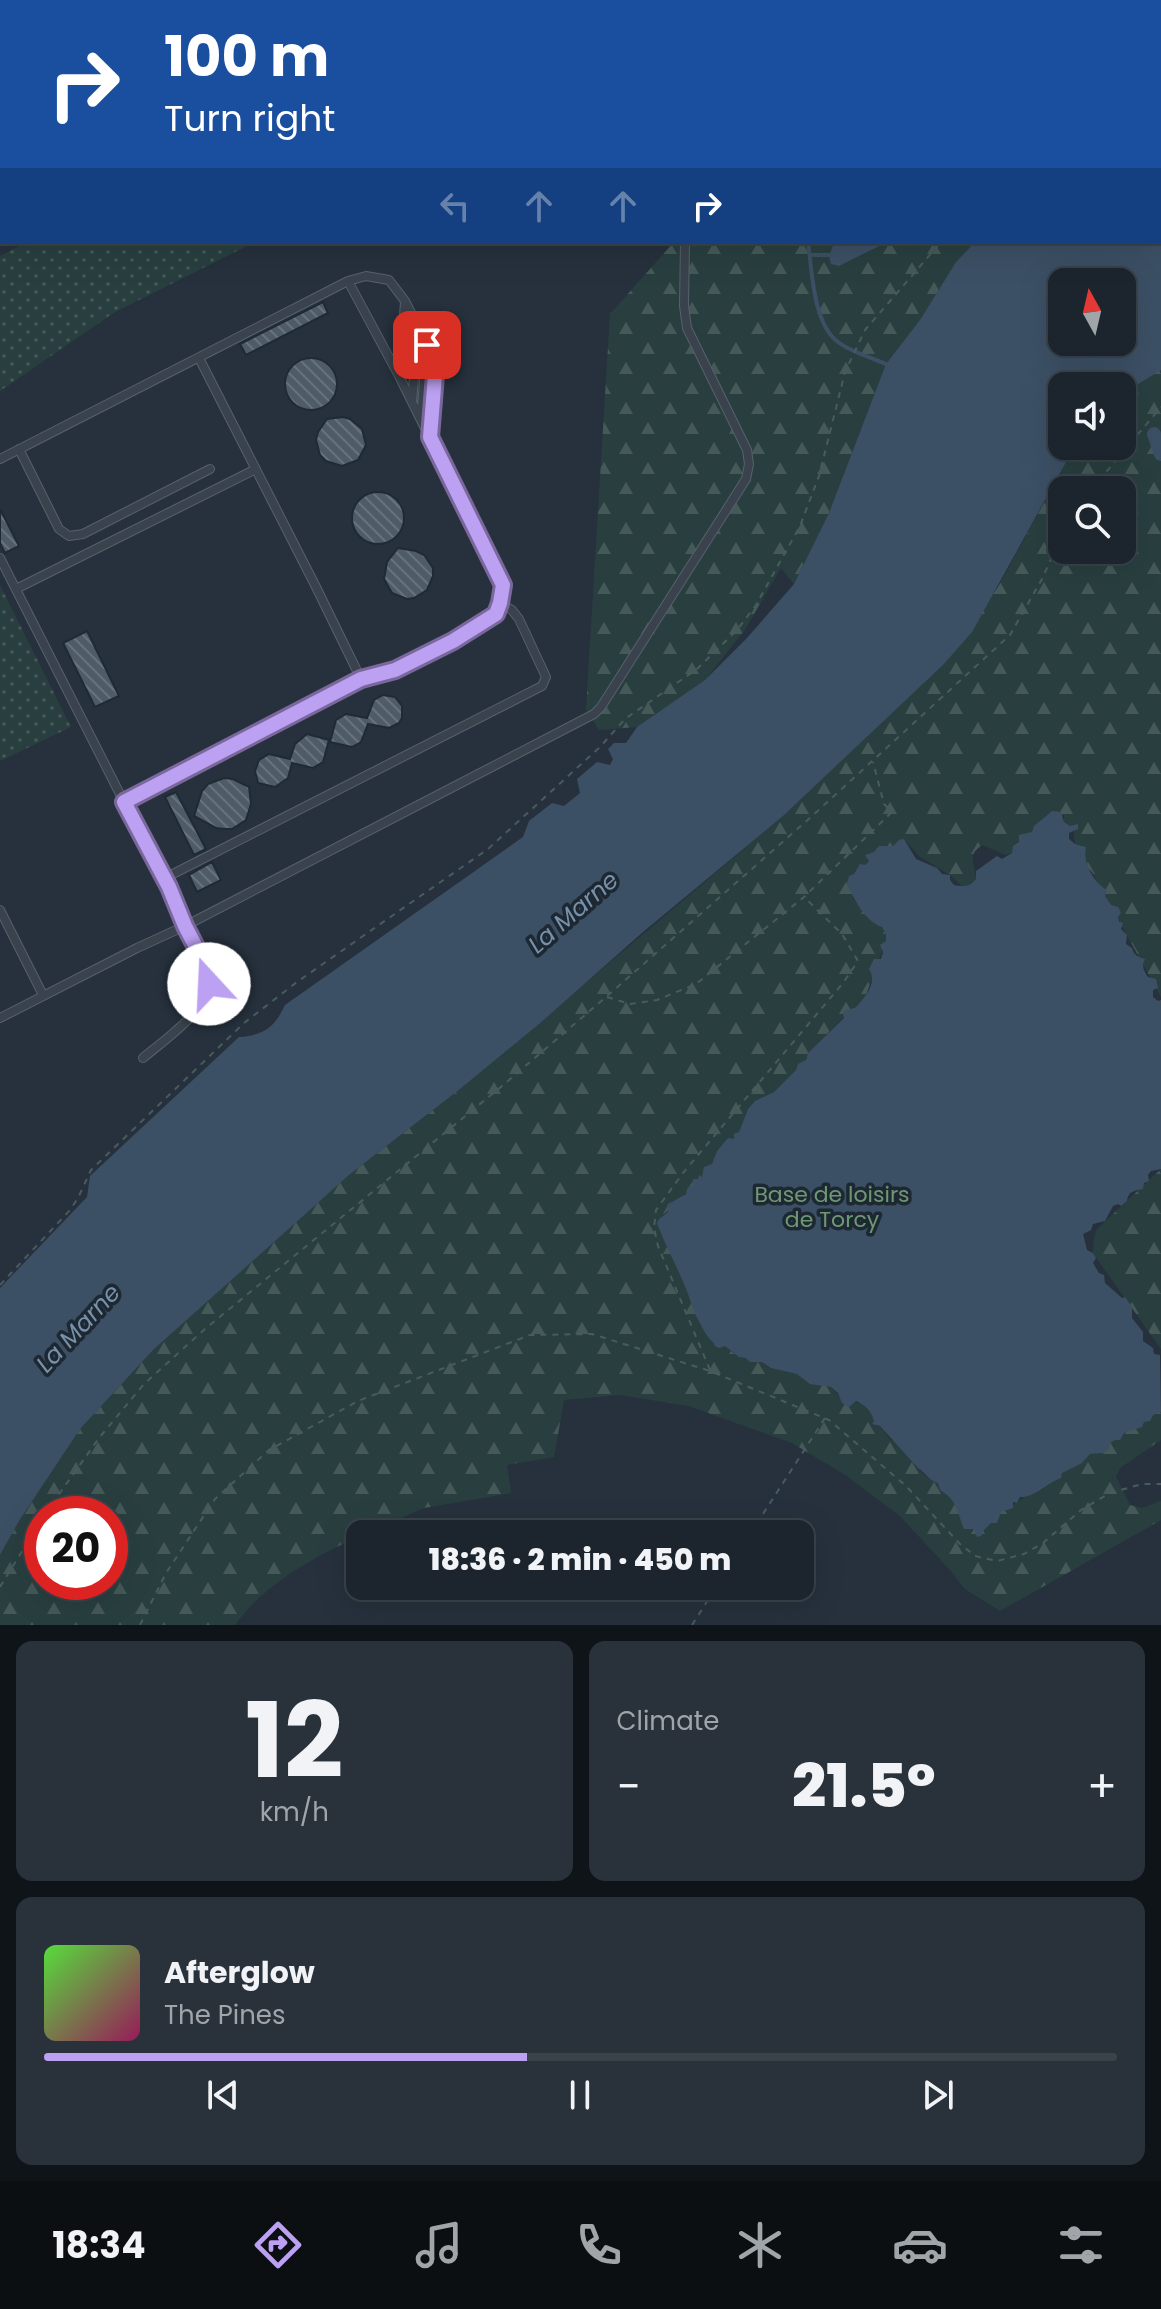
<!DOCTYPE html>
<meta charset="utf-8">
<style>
:root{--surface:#1c252e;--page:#29313a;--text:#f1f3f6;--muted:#a0a5aa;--line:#3a424a;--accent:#bca0f2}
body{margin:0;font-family:Poppins,sans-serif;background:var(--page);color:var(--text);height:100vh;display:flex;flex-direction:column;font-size:30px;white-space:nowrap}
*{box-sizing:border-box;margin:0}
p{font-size:26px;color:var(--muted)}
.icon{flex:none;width:44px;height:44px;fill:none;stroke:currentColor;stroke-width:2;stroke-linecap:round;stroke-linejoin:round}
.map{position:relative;height:1625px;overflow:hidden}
.drawer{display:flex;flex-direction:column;gap:16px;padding:16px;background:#0f1419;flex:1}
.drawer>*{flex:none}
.top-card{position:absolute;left:0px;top:0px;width:1162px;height:244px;box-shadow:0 8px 32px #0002,0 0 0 2px var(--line);background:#1a4fa0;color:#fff;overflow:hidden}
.needle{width:52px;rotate:352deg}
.buttons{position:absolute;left:1048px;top:268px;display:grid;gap:16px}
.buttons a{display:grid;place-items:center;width:88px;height:88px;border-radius:16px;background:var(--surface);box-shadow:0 8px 32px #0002,0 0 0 2px var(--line);font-size:40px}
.speed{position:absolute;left:24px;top:1496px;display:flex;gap:16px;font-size:40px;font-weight:700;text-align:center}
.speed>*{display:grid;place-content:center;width:104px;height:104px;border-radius:50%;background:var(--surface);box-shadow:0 8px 32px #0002,0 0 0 2px var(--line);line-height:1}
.speed .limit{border:12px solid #d22;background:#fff;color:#111}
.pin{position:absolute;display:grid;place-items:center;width:68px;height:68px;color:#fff;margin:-34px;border-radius:16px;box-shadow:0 4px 12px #0006}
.me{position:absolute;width:88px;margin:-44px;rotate:340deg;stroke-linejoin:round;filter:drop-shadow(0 0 6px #0008)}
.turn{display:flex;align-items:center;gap:28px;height:168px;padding:0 32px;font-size:36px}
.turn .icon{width:104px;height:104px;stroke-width:2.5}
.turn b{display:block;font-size:56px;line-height:68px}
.lanes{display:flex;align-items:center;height:76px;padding:0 32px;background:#0003;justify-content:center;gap:40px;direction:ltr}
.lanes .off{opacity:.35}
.big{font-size:60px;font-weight:800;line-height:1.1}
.drawer .widget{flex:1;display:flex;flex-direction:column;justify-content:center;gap:12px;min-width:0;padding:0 28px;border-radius:16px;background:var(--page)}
.drawer .dial{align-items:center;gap:0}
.dial b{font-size:104px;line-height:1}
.song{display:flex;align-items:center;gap:24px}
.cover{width:96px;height:96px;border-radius:12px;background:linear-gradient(135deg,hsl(110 70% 55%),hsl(330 70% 35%))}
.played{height:8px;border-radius:4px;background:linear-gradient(90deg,var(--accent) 45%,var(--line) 45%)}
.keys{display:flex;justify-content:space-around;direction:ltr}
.heat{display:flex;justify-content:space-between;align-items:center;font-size:44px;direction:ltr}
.drawer .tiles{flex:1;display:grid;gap:16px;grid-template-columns:1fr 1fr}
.widget:last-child{grid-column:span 2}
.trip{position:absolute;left:346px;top:1520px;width:468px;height:80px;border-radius:16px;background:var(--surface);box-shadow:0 8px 32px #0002,0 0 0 2px var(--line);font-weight:800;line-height:80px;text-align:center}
.dock{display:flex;height:128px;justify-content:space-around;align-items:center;background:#0b0f12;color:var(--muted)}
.dock .icon{width:56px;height:56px}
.dock .current{color:var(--accent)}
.dock b{font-size:36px;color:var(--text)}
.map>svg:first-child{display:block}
.grass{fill:url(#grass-dots)}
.forest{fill:url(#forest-firs);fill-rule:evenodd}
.water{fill:#3c5065;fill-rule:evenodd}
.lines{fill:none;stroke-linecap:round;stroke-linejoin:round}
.stream{stroke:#3c5065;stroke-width:4}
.canal{stroke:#3c5065;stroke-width:14}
.building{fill:url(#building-back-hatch);stroke:#202a34;stroke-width:2}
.service-casing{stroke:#57616b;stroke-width:10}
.path{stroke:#485c5d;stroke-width:2;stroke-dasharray:6 6;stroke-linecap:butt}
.service{stroke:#3a434d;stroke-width:8}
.rail{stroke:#5c6774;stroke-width:4;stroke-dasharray:8 8;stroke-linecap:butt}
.route-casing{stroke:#7a689d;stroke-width:20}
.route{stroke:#bca0f2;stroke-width:14}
.labels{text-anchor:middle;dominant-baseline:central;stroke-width:7;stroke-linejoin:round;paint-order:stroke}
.park-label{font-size:22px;fill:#6e9875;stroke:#1e2832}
.water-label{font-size:24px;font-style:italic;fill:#7891aa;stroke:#1e2832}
</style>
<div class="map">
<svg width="1161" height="1625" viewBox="0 0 1161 1625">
<defs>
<pattern id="grass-dots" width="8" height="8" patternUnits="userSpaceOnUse" patternTransform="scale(2)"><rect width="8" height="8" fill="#293f3f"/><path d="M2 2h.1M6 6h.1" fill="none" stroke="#465959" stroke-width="1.8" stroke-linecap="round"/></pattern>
<pattern id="forest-firs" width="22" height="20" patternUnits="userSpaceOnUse" patternTransform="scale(2)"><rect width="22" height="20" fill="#293f3f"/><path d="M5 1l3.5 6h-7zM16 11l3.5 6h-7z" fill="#465959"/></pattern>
<pattern id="building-back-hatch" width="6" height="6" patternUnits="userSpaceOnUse" patternTransform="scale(2)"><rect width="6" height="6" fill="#4f5c68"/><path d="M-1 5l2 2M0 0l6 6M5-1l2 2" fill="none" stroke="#66727c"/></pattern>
</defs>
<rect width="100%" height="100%" fill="#26313d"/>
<path class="grass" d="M 27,242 L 255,242 L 115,312 L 0,391 L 0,256 Z
M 0,585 L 71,727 L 0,761 Z"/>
<path class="forest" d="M 674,242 L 975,242 L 956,262 L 920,320 L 886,364 L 829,513 L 794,584 L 781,568 L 744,631 L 705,680 L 637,727 L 599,730 L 586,709 L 610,314 Z
M 1161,354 L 1161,997 L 1092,872 L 1086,866 L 1082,845 L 1075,844 L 1074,831 L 1078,829 L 1077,825 L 1070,826 L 1064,822 L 1064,815 L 1046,815 L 1035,826 L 1033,832 L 1019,842 L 1012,853 L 1005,855 L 983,845 C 966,854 975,864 976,879 L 971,885 L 963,887 L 950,875 L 919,856 L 904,839 L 893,846 L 865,855 L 869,860 L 865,865 L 853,898 L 863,911 L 882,927 L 886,934 L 886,941 L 866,995 L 855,1009 L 843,1013 L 844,1017 L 808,1053 L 806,1060 L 774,1092 L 755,1101 L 748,1109 L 739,1132 L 734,1139 L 717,1151 L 712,1164 L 702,1177 L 659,1219 C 663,1240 670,1252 680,1271 C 687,1286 691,1302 698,1318 C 703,1330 711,1338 719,1348 L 725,1345 L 732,1352 L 750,1362 L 762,1362 L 771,1368 L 797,1374 L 831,1387 L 841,1398 L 865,1405 L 872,1414 L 874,1421 L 872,1424 C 884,1426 883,1432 891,1440 C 893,1441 895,1442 897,1443 C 910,1454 921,1479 938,1483 L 940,1490 C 953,1498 960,1509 962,1524 L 1008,1508 L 1161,1407 L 1161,1440 L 1120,1468 L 1116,1477 L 1130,1505 L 1142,1508 L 1161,1501 L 1161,1520 L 1000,1611 L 965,1589 L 950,1570 L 900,1516 L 847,1476 L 792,1443 L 689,1406 L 620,1395 L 564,1400 L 554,1457 L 507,1465 L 511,1493 L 424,1508 L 364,1534 L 360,1534 L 360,1536 C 315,1556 264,1584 235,1625 L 0,1625 L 0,1555 L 19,1521 L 80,1429 L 154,1349 L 236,1275 L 349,1175 L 460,1089 L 783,816 L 943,665 L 998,587 L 1075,446 L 1122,446 L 1122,386 ZM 1062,490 L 1122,490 L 1122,550 L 1062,550 ZM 42,1514 L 110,1514 L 110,1582 L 42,1582 Z
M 1161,1169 L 1161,1349 L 1093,1253 L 1094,1237 L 1097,1229 Z"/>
<path class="water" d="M 1161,138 L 1161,370 L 1122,394 L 1122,386 L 1062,386 L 1062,446 L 1075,446 L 972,632 L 943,665 L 783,816 L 643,932 L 539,1024 L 460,1089 L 349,1175 L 154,1349 L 80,1429 L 19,1521 L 0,1555 L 0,1288 L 87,1197 L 90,1176 L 239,1037 C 264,1035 274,1028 285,1005 L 523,837 L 529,821 L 552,803 L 564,806 L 580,793 L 577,779 L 597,762 L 610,765 L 613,759 L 608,749 L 614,743 L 626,743 L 637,727 L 705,680 L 747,638 L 794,584 L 829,513 L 886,364 L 920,320 L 956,262 L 975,242 L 1160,242 ZM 1062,282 L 1122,282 L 1122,342 L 1062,342 Z
M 834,242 L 887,242 L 839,266 L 831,264 L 829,257 Z
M 1052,811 L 1061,812 L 1064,822 L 1070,826 L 1078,824 L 1078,829 L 1069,833 L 1069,839 L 1075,844 L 1086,847 C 1082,862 1094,883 1107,890 L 1105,896 L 1111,905 L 1118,907 L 1121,913 L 1118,917 L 1119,922 L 1123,923 L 1121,929 L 1127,935 L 1126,944 L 1132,948 C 1134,955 1138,957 1145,959 C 1141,966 1144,971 1148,977 L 1156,979 L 1158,988 L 1153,990 L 1153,997 L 1158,1001 L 1161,1000 L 1161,1169 L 1151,1171 L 1148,1175 L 1149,1181 L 1144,1183 L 1143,1189 C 1134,1191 1128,1191 1127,1201 L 1121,1206 L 1118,1204 L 1113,1206 L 1105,1221 L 1093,1224 L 1091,1230 L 1083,1234 L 1087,1250 L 1093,1253 L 1096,1258 L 1093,1263 L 1099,1273 L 1104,1275 L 1105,1283 L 1122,1298 L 1125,1297 L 1132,1307 L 1132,1318 L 1143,1332 L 1143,1341 L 1153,1348 L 1154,1354 L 1160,1355 L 1161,1412 L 1153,1415 L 1150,1421 L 1144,1422 L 1142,1427 L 1124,1433 L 1120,1440 L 1115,1440 L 1110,1443 L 1109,1449 L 1103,1453 L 1090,1454 L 1082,1463 L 1062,1473 L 1061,1478 C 1047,1483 1034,1498 1020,1497 L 1017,1503 L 1013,1502 L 1013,1508 L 1001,1512 L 997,1523 L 991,1523 L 984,1530 L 981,1536 L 977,1537 L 974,1529 L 964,1529 C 957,1512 958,1501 940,1490 L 938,1483 C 929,1481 926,1473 918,1468 L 880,1426 L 872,1424 L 874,1421 C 871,1410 866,1406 856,1401 L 849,1407 L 842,1403 L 838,1393 L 831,1387 L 810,1384 L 797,1374 L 771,1368 L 762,1362 L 750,1362 L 745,1358 L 739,1357 L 725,1346 L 719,1348 L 715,1346 C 714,1342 710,1340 708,1337 C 705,1333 695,1314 693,1309 C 685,1280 668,1253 657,1223 L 659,1219 L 668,1212 L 667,1205 L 686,1194 L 688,1187 L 692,1186 L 693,1179 L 698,1179 L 699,1175 L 702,1177 L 704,1167 L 712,1164 L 717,1151 L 728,1138 L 734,1139 L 734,1134 L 739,1132 L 748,1109 L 755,1101 L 774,1092 L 796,1070 L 798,1064 L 806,1060 L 808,1053 L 844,1018 L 843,1013 L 845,1010 L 855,1008 C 865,997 878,983 869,969 L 874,959 L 881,959 L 883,952 L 880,945 L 886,941 L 886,934 L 882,927 C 864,921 854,899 847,883 L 849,876 L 854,874 L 860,864 L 865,865 L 869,861 L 865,855 L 874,852 L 879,846 L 893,846 L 899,840 L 904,839 L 916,859 L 937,868 L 942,874 L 950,875 L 950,880 L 954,885 C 964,887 970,887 976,879 L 976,871 L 997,856 L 1002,859 L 1012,853 L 1013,846 L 1019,842 L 1019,835 L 1032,832 L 1034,826 Z"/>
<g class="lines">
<path class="stream" d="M 243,0 L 244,2
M 319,2 L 321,0
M 1160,107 L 1161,107
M 0,163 L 2,163
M 808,242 C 812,270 813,324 838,342 C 852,353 874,358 890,366
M 810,255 L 831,255"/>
<path class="canal" d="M 1154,434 L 1161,454"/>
</g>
<path class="building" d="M 323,302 L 328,313 L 246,355 L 240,344 Z
M285 384a26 26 0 1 1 52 0a26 26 0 1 1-52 0Z
M 343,417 L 350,419 L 362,429 L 366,445 L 358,460 L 342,466 L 326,461 L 320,455 L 316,440 L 318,432 L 327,419 Z
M352 518a26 26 0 1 1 52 0a26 26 0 1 1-52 0Z
M 0,509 L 19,546 L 5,553 L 0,543 Z
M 398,548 L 416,551 L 424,555 L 433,568 L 433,576 L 427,590 L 414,598 L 407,599 L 392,593 L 384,579 L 387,562 Z
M 87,631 L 119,696 L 95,707 L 63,643 Z
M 383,695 L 395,697 L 402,706 L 402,718 L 399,723 L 389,728 L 368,724 L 361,742 L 352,747 L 330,742 L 336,720 L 346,714 L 367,718 L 374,700 Z
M 307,734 L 329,740 L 323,762 L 313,768 L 292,763 L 288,778 L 275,787 L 258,783 L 255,771 L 259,760 L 269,754 L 290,759 L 295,744 Z
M 224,778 L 233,779 L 249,787 L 251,804 L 246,820 L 232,829 L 224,829 L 216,828 L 194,816 L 202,791 L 208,784 Z
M 176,792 L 206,849 L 194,855 L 165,797 Z
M 212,862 L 221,880 L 197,892 L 189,875 Z"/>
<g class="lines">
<g class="service-casing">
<path id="service" d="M 0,233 L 2,232
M 348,281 L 399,376
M 406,303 L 418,326 L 412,402
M 419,330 L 427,345 L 421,418
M 428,348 L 436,363 L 430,436
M 19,449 L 59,529 L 69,536 L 83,534 L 210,469
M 0,459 L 348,281 L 366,276 L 389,280 L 405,301 L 400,378 L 503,585 L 500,603 L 496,614 L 453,641 L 395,670 L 361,679 L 316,587 L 199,358
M 0,558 L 124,802 L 361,679
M 16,589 L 256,469
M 165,878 L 542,686 L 546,677 L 519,619 L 512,610 L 500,603
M 0,910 L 43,995
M 0,1018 L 137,948 L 185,926 L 169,887 L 124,802
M 143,1058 C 165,1039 218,1005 208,971 C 204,956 192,940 185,926 L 594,714 L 601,707 L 746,479 L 749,464 L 747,450 L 687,328 L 684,306 L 685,242"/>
</g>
<path class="path" d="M 1160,119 L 1161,118
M 1091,490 L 1161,407
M 607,997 L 630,1004 L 657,1000 L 696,984 L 804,897 L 892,812 L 884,804 L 873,762
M 0,1285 L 70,1210 L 78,1198 L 91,1170 L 244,1023 L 297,982 L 488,849 L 600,747 L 625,719 L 697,669 L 737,630 L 756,605 L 800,526 L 819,476 L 845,372 L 865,330 L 941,242
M 710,1370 L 658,1246 L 654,1228 L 656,1210 L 683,1173 L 843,983 L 858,961 L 842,934 L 804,897
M 45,1514 L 99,1438 L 144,1384 L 205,1329 L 502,1086 L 606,997 L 811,817 L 1010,635 L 1042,579 L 1062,534
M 750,1534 L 825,1418
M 0,1587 L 42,1519
M 140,1625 L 166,1573 L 215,1499 L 269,1450 L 358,1401 L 530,1335 L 592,1334 L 710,1371 L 829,1420 L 906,1486 L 960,1544 L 975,1556 L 997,1561 L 1024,1554 L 1043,1543 L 1081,1510 L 1110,1493 L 1142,1484 L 1161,1484
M 692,1625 L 717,1586"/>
<use href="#service" class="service"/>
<path class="rail" d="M 0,1 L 3,0
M 574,2 L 584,0
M 629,2 L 638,0
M 0,124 L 2,123"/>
</g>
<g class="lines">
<g class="route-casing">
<path id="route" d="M 209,984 L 209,972 L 185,926 L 169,887 L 124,802 L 361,679 L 395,670 L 453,641 L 496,614 L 500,603 L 503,585 L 430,437 L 436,363 L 427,345"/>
</g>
<use href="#route" class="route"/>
</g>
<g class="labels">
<g class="park-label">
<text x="832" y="1194">Base de loisirs<tspan x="832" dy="25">de Torcy</tspan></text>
</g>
<g class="water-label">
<text transform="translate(573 912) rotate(-41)">La Marne</text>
<text transform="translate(78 1328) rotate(-47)">La Marne</text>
</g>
</g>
</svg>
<div class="buttons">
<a><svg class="needle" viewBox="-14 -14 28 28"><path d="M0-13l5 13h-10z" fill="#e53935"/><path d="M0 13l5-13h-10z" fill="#a0a5aa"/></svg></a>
<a><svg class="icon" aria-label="sound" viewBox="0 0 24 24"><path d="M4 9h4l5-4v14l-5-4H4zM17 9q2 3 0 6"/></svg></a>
<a><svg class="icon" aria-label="search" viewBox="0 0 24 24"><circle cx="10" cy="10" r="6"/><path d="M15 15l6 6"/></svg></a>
</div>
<div class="speed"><div class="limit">20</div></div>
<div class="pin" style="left:427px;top:345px;background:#d93025"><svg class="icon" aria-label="arrive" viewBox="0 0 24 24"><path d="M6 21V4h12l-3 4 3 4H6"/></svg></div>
<svg class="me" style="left:209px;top:984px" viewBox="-20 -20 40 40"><circle r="19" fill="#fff"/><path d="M0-13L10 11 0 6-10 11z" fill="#bca0f2"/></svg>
<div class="trip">18:36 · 2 min · 450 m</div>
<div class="top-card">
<div class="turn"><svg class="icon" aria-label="right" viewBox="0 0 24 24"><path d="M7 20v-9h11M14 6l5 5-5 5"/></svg><div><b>100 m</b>Turn right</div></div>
<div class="lanes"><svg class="icon off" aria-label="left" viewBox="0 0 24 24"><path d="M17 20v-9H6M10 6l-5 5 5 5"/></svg><svg class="icon off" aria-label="ahead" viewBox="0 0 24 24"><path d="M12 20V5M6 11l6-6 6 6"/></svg><svg class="icon off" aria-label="ahead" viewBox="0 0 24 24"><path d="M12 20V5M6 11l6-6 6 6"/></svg><svg class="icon" aria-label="right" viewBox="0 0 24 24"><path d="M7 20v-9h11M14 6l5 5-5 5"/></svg></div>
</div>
</div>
<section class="drawer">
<div class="tiles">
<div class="widget dial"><b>12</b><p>km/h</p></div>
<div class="widget"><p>Climate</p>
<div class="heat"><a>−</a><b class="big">21.5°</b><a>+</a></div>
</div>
<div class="widget">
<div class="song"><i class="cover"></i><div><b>Afterglow</b><p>The Pines</p></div></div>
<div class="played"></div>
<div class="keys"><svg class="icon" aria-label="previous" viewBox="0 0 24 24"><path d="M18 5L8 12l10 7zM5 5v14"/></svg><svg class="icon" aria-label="pause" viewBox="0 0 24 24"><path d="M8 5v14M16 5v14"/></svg><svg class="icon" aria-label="next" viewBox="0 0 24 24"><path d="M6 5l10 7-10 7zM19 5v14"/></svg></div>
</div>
</div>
</section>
<nav class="dock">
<b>18:34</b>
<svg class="icon current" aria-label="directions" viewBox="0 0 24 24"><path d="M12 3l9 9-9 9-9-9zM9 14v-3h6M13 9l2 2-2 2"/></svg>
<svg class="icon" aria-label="music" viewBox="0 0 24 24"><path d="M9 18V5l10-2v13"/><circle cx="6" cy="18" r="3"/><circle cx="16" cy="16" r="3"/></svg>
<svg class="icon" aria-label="phone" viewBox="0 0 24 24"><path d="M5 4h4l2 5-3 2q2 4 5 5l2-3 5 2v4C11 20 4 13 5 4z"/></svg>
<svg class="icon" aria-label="climate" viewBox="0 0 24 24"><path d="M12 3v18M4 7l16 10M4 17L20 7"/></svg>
<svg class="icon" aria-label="car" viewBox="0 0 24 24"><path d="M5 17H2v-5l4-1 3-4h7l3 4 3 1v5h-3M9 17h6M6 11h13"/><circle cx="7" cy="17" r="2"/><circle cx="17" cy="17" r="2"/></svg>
<svg class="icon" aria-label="filters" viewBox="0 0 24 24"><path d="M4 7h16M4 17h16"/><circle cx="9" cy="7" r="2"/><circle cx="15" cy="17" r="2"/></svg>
</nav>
